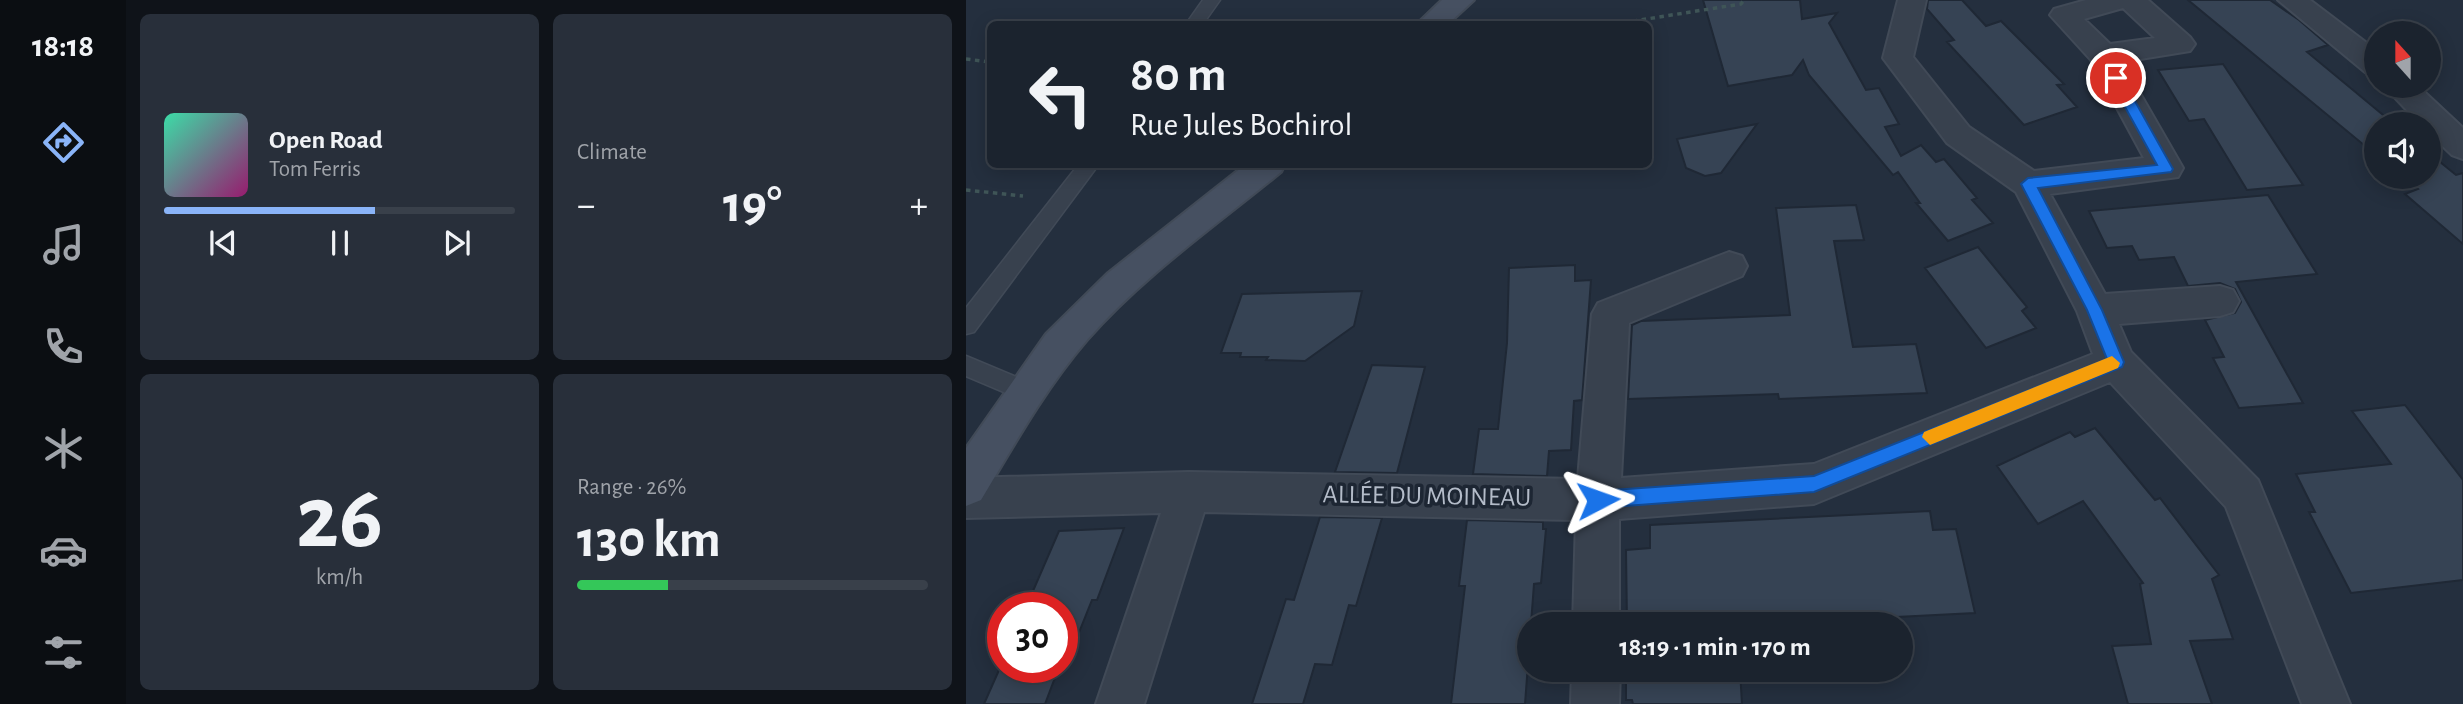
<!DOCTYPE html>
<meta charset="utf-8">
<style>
:root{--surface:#1b232e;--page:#282f3a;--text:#f1f3f6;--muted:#a0a4aa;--line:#39404a;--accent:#8ab4f8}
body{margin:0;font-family:"Alegreya Sans",sans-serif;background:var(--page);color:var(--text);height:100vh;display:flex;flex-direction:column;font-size:26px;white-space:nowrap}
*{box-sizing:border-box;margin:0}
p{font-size:23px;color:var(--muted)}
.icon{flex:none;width:38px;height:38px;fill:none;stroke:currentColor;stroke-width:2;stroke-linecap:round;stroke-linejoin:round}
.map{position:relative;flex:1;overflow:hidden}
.panel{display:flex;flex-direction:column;gap:14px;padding:14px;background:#0f1319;width:840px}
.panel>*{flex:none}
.guide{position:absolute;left:21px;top:21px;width:665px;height:147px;border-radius:10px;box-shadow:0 4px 18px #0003,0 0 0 2px var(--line);background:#1b232e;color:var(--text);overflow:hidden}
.needle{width:46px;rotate:339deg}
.controls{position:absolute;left:1398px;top:21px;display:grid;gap:14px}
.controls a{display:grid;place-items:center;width:77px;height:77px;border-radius:50%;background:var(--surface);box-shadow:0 4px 18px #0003,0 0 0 2px var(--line);font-size:35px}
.speed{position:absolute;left:21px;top:592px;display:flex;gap:14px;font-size:35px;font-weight:700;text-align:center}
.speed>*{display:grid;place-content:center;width:91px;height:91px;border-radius:50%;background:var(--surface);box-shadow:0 4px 18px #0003,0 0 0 2px var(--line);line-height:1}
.speed .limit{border:10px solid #d22;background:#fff;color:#111}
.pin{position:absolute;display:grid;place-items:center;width:60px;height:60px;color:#fff;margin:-30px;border:4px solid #fff;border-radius:50%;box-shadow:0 2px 7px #0007}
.me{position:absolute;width:77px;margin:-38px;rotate:86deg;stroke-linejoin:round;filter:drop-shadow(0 0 5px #0008)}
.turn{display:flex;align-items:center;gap:24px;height:147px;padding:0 28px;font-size:32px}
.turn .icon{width:91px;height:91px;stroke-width:2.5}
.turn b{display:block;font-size:49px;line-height:60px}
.big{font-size:52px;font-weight:700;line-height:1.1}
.panel .tile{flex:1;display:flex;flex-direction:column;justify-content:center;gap:10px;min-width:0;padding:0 24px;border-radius:10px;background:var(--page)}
.panel .dial{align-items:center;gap:0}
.dial b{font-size:91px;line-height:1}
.song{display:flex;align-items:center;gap:21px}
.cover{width:84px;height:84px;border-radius:10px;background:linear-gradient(135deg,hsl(160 70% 55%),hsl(320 70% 35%))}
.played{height:7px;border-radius:4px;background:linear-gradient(90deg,var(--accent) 60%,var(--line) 60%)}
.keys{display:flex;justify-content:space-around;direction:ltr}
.heat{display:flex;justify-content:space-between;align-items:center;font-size:38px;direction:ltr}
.charge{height:10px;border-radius:5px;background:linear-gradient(90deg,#34c759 26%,var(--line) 0)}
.panel .tiles{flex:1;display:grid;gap:14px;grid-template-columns:repeat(2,1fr)}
.trip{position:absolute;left:551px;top:612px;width:396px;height:70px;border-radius:35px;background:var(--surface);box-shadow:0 4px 18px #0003,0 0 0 2px var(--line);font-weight:700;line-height:70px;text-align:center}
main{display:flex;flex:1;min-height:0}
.tabs{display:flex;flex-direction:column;width:126px;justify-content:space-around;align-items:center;background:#0b0e12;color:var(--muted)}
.tabs .icon{width:49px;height:49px}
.tabs .active{color:var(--accent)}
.tabs b{font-size:32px;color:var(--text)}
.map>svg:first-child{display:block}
.building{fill:#364354;stroke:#1f2835;stroke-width:2}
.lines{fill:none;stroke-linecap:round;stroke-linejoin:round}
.lane-casing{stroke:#414a57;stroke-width:3}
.street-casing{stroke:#414a57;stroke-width:4}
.secondary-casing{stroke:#414a57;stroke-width:4}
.path{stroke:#3f5557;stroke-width:3.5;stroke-dasharray:4.5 4.5;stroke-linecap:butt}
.lane{fill:#38414e;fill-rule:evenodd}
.street{fill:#38414e;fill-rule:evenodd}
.secondary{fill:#465061;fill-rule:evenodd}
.route{fill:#1a73e8;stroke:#114b97;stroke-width:2}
.slow{fill:#f59e0b}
.labels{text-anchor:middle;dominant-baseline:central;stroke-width:7;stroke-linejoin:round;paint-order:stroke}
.street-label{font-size:26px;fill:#b4bcc9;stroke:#1d2633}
</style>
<main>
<nav class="tabs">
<b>18:18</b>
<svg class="icon active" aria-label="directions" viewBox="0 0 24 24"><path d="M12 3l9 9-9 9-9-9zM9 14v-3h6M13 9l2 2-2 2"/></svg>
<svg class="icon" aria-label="music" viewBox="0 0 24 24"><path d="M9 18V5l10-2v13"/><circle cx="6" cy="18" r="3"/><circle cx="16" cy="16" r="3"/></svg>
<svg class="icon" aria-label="phone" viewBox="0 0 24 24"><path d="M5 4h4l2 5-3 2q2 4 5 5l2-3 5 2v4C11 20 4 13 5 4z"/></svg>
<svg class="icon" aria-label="climate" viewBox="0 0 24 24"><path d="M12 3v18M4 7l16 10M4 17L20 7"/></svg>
<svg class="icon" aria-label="car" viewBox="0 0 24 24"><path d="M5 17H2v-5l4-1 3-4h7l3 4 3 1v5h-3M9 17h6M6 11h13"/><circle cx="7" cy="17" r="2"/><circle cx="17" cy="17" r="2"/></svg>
<svg class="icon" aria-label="filters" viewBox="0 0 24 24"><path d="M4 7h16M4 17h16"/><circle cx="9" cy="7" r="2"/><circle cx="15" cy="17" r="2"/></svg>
</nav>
<section class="panel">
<div class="tiles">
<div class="tile">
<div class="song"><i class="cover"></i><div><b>Open Road</b><p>Tom Ferris</p></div></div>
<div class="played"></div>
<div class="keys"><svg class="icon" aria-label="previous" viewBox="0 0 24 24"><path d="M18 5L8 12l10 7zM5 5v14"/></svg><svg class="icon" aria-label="pause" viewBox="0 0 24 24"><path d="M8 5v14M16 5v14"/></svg><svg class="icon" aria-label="next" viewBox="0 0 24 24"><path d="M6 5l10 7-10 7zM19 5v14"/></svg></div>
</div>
<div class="tile"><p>Climate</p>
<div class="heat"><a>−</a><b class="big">19°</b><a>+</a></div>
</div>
<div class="tile dial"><b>26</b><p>km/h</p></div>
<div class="tile"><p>Range · 26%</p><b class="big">130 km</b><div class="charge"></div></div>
</div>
</section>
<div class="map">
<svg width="1497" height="704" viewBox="0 0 1497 704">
<rect width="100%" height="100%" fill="#242f3e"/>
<path class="building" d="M 737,0 L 834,0 L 836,19 L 871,13 L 863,23 L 900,90 L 913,88 L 933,124 L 919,127 L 935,156 L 955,145 L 970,162 L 978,159 L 1011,198 L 1006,200 L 1027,223 L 982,241 L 950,203 L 954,203 L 932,172 L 927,175 L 843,75 L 837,60 L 826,75 L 762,86 Z
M 962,0 L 996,0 L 1020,26 L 1035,21 L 1098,84 L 1091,85 L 1111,107 L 1058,125 L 981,42 L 988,40 L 961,9 Z
M 1222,0 L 1304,0 L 1333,20 L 1362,45 L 1341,52 L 1428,124 L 1410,124 L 1410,155 Z
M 1257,64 L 1337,185 L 1281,190 L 1238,119 L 1223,121 L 1192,70 Z
M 791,124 L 755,173 L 739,176 L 720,168 L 711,139 Z
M 1463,153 L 1490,175 L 1497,173 L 1497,244 L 1439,194 L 1452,189 L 1437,177 L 1463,177 Z
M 1302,195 L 1351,274 L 1270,282 L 1337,403 L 1273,408 L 1247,358 L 1258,357 L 1239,320 L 1269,313 L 1275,302 L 1269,289 L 1254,283 L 1222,286 L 1208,257 L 1173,260 L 1166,246 L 1141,248 L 1123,211 Z
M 890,205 L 898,240 L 868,241 L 887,347 L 950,344 L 961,393 L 813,399 L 812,394 L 662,399 L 666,325 L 675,321 L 824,315 L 810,208 Z
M 1012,247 L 1061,307 L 1056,311 L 1070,328 L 1020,348 L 959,268 Z
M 609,265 L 609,281 L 625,280 L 616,400 L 608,401 L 605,450 L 583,451 L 581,476 L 507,474 L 513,429 L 532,429 L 541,343 L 543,268 Z
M 396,291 L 388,326 L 339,361 L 300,360 L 302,357 L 274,357 L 275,353 L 255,353 L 276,294 Z
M 406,365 L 459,367 L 431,473 L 369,472 Z
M 1439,405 L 1497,480 L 1497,580 L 1385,593 L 1343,512 L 1349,512 L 1330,474 L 1425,464 L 1386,411 Z
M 1129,428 L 1189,500 L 1194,498 L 1253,575 L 1246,579 L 1267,639 L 1224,641 L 1246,704 L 1162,704 L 1146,646 L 1185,644 L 1174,584 L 1177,583 L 1117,501 L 1072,524 L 1031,466 L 1104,432 L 1109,437 Z
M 964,511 L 967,530 L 990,529 L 1009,613 L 771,625 L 661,625 L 660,550 L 684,548 L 684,525 Z
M 354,517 L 416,518 L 390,606 L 383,605 L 366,665 L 349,664 L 337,704 L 286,704 L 320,599 L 328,600 Z
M 501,520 L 577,522 L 577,529 L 580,529 L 575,583 L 568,584 L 559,704 L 485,704 L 499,586 L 493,586 Z
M 158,528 L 131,600 L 126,600 L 102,660 L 96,660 L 96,607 L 60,607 L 93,531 Z
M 37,661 L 37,667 L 93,667 L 79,704 L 18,704 Z
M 660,670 L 774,670 L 776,704 L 667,704 L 666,700 L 660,700 Z"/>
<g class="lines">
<g class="lane-casing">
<path id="lane" d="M 237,0 L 254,0 L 237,24 L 220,24 Z
M 113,164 L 133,164 L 8,332 L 0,334 L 0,308 Z
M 0,356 L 67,384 L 71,391 L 67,398 L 59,401 L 0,376 Z"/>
</g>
<g class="street-casing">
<path id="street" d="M 932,0 L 960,0 L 947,57 L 1003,127 L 1068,171 L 1178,158 L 1125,60 L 1084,15 L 1088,9 L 1120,0 L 1182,0 L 1224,37 L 1229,44 L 1224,51 L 1156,62 L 1217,168 L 1212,177 L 1084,194 L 1139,294 L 1254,286 L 1267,290 L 1273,301 L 1267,312 L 1254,316 L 1153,324 L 1165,352 L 1292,480 L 1384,704 L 1336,704 L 1260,507 L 1144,382 L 848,504 L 653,519 L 653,625 L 607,625 L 610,520 L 238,512 L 178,704 L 130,704 L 195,513 L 0,518 L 0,478 L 223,472 L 612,479 L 626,314 L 632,303 L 763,252 L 776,256 L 781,266 L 776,276 L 663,323 L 655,478 L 848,464 L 1127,354 L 1111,311 L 1050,192 L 981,143 L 917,58 ZM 1157,8 L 1189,38 L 1144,44 L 1118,19 Z
M 1312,0 L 1344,0 L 1410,50 L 1410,75 L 1399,72 Z
M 1418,86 L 1452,86 L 1497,128 L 1497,159 L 1486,155 L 1463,133 L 1463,124 L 1454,124 Z
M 606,670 L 654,670 L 653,704 L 605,704 Z"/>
</g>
<g class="secondary-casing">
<path id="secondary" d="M 476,0 L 508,0 L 482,24 L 451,24 Z
M 280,164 L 319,164 L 315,172 C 249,226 177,276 121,340 C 79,389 48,445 15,500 L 0,506 L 0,448 L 80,334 L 142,273 Z"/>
</g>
<path class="path" d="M 649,24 L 775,4 L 778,0
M 0,59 L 24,62
M 0,190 L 57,196"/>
<use href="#lane" class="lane"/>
<use href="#street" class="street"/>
<use href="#secondary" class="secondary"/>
</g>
<path class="route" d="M 1150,73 L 1156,78 L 1207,169 L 1205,172 L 1072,188 L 1136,310 L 1158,362 L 1156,367 L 848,492 L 632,508 L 626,506 L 623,500 L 626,494 L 632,491 L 848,476 L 1141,359 L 1121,310 L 1055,184 L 1062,178 L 1191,165 L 1143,78 Z"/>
<path class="slow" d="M 1146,356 L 1154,363 L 1152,368 L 964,445 L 956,437 L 958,432 Z"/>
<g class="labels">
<g class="street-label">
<text transform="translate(461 496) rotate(1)">ALLÉE DU MOINEAU</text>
</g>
</g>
</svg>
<div class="controls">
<a><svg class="needle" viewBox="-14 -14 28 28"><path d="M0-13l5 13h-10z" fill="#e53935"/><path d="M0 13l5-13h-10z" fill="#a0a4aa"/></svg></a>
<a><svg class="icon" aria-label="sound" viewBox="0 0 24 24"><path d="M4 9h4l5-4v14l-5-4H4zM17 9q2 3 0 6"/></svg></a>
</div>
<div class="speed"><div class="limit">30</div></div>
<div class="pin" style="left:1150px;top:78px;background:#d93025"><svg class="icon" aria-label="arrive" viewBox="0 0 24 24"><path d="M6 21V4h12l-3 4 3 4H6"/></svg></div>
<svg class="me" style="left:632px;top:500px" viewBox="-20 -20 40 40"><path d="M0-17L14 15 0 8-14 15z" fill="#1a73e8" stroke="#fff" stroke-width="4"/></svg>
<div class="trip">18:19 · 1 min · 170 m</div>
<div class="guide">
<div class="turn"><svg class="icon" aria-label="left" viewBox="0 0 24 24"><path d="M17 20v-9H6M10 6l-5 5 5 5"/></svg><div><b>80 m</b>Rue Jules Bochirol</div></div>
</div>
</div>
</main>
